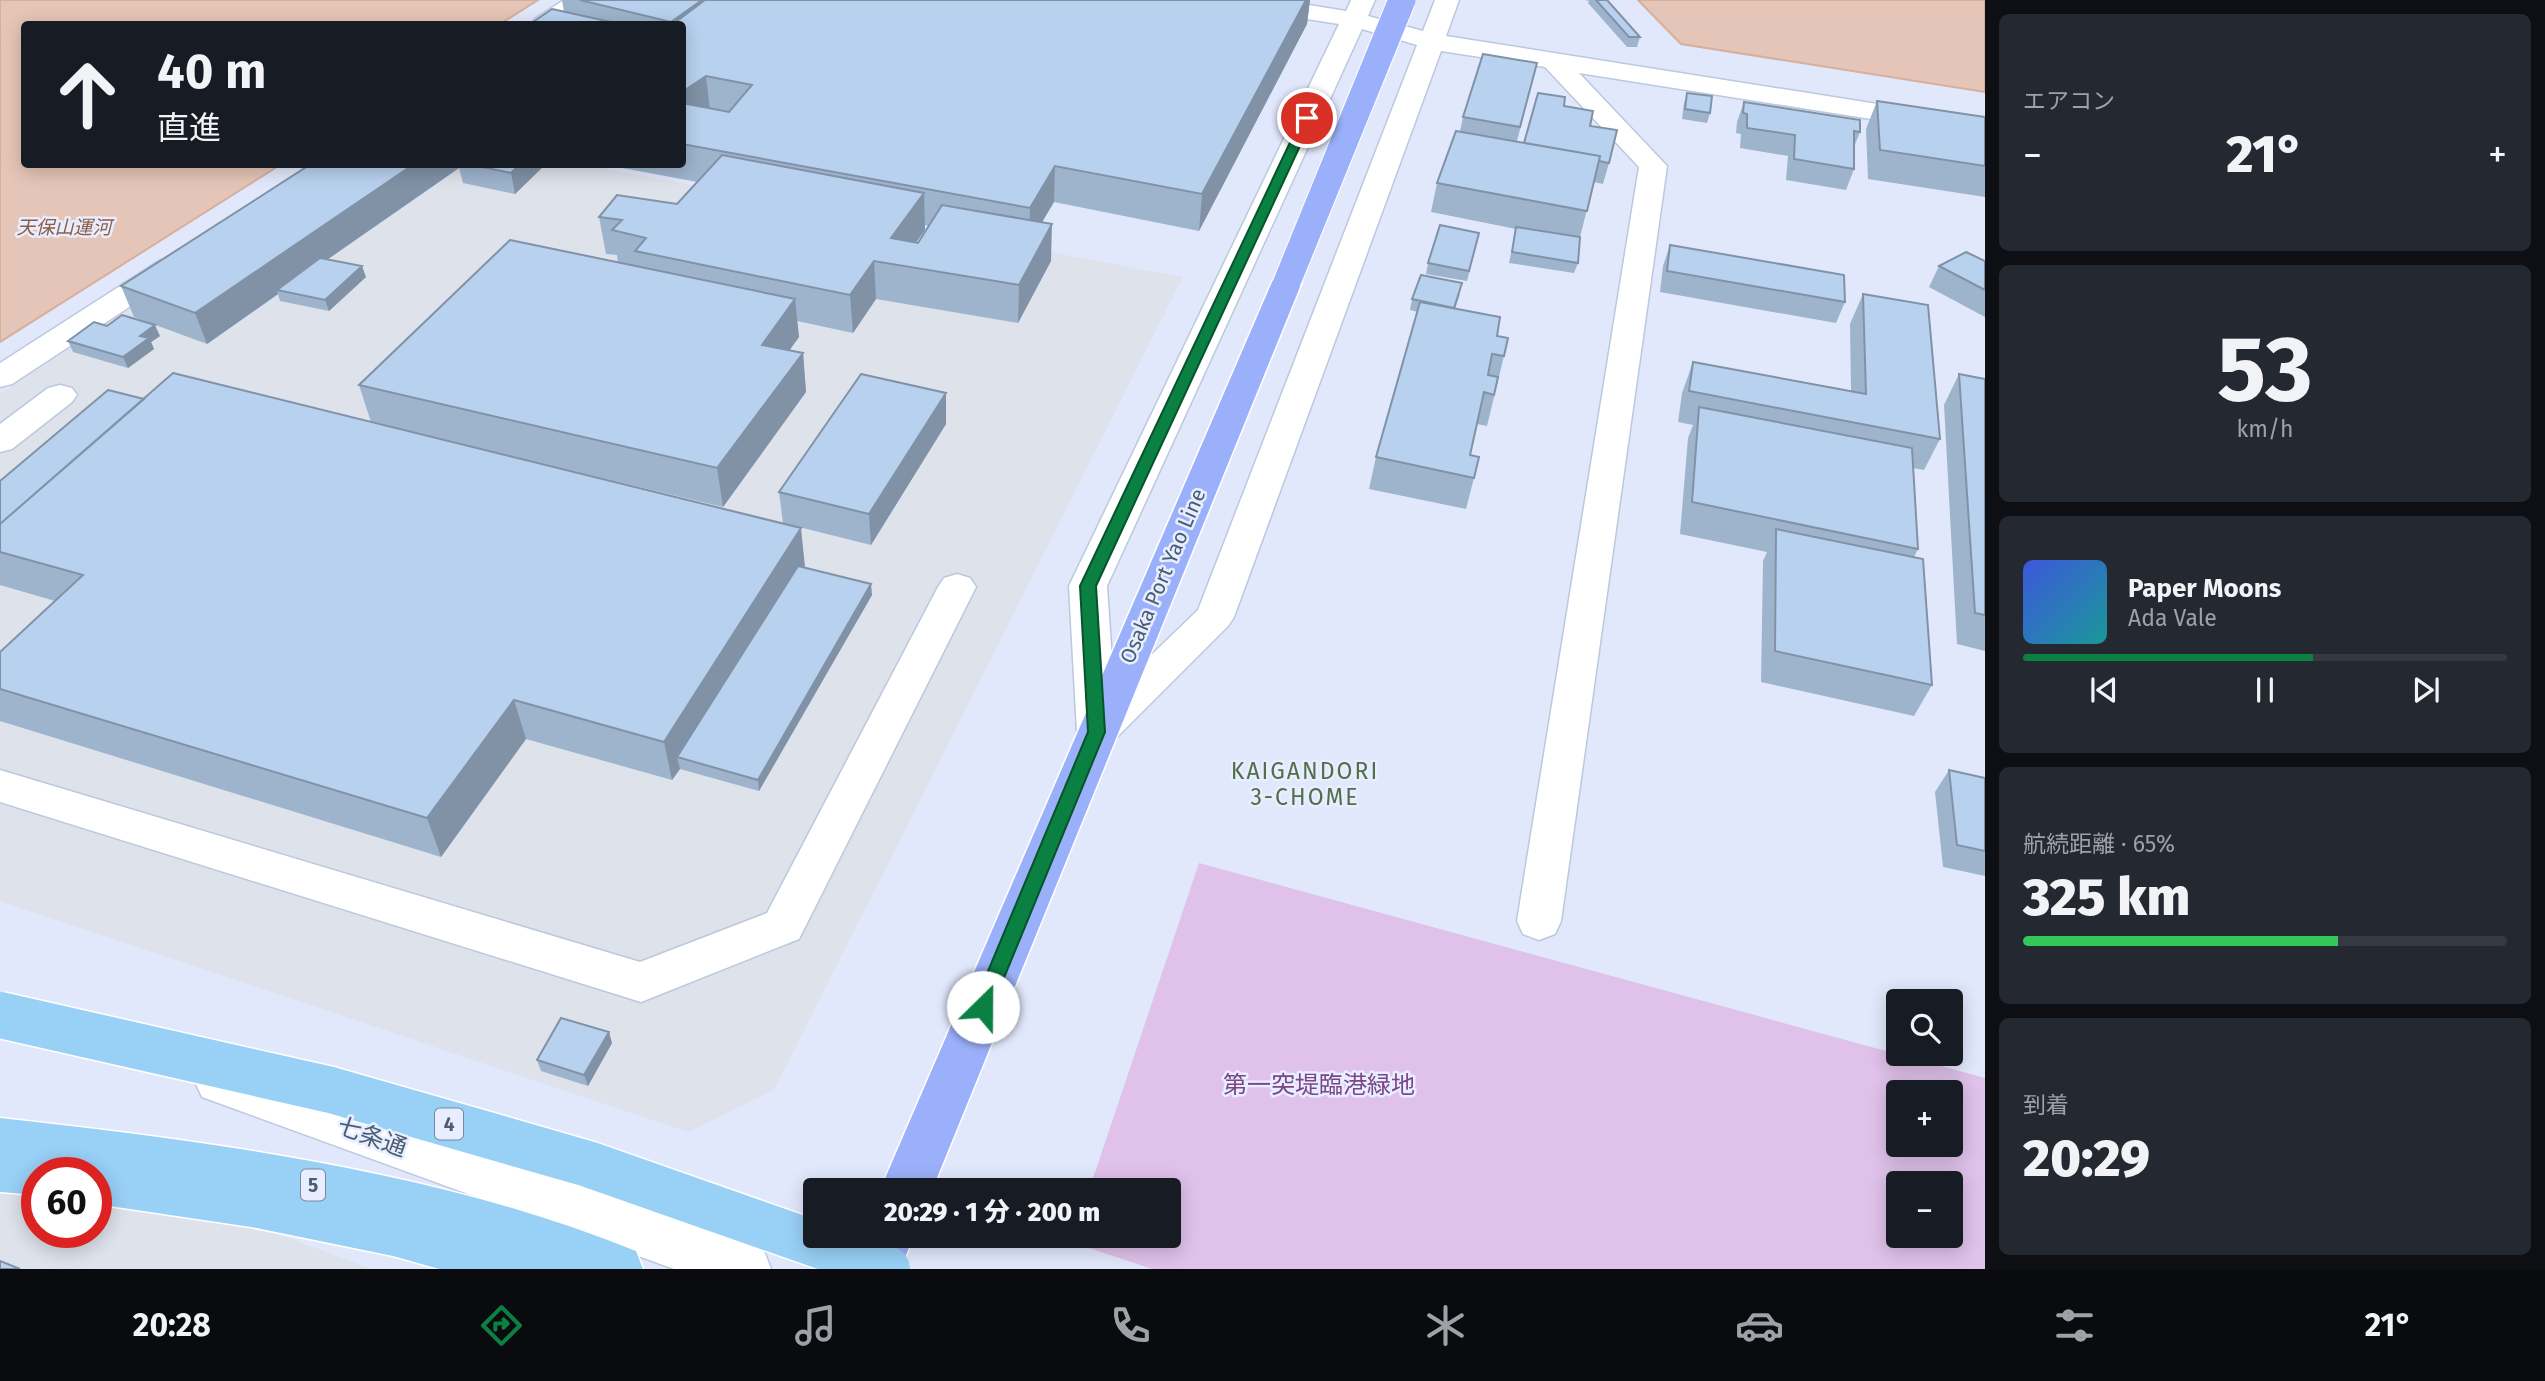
<!DOCTYPE html>
<html lang="ja">
<meta charset="utf-8">
<style>
:root{--surface:#171b24;--page:#242831;--text:#f1f3f6;--muted:#9ea1a6;--line:#363941;--accent:#0b8043}
body{margin:0;font-family:"Fira Sans","Noto Sans JP",sans-serif;background:var(--page);color:var(--text);height:100vh;display:flex;flex-direction:column;font-size:26px;white-space:nowrap}
*{box-sizing:border-box;margin:0}
p{font-size:23px;color:var(--muted)}
.icon{flex:none;width:38px;height:38px;fill:none;stroke:currentColor;stroke-width:2;stroke-linecap:round;stroke-linejoin:round}
.map{position:relative;flex:1;overflow:hidden}
.drawer{display:flex;flex-direction:column;gap:14px;padding:14px;background:#0d0f14;width:560px}
.drawer>*{flex:none}
.top-card{position:absolute;left:21px;top:21px;width:665px;height:147px;border-radius:7px;box-shadow:0 4px 18px #0003;background:#171b24;color:var(--text);overflow:hidden}
.tools{position:absolute;left:1886px;top:989px;display:grid;gap:14px}
.tools a{display:grid;place-items:center;width:77px;height:77px;border-radius:7px;background:var(--surface);box-shadow:0 4px 18px #0003;font-size:35px}
.speed{position:absolute;left:21px;top:1157px;display:flex;gap:14px;font-size:35px;font-weight:700;text-align:center}
.speed>*{display:grid;place-content:center;width:91px;height:91px;border-radius:50%;background:var(--surface);box-shadow:0 4px 18px #0003;line-height:1}
.speed .limit{border:10px solid #d22;background:#fff;color:#111}
.pin{position:absolute;display:grid;place-items:center;width:60px;height:60px;color:#fff;margin:-30px;border:4px solid #fff;border-radius:50%;box-shadow:0 2px 7px #0007}
.me{position:absolute;width:77px;margin:-38px;rotate:23deg;stroke-linejoin:round;filter:drop-shadow(0 0 5px #0008)}
.turn{display:flex;align-items:center;gap:24px;height:147px;padding:0 21px;font-size:32px}
.turn .icon{width:91px;height:91px;stroke-width:2.5}
.turn b{display:block;font-size:49px;line-height:60px}
.big{font-size:52px;font-weight:800;line-height:1.1}
.drawer .card{flex:1;display:flex;flex-direction:column;justify-content:center;gap:10px;min-width:0;padding:0 24px;border-radius:10px;background:var(--page)}
.drawer .dial{align-items:center;gap:0}
.dial b{font-size:91px;line-height:1}
.song{display:flex;align-items:center;gap:21px}
.cover{width:84px;height:84px;border-radius:10px;background:linear-gradient(135deg,hsl(230 70% 55%),hsl(180 70% 35%))}
.played{height:7px;border-radius:4px;background:linear-gradient(90deg,var(--accent) 60%,var(--line) 60%)}
.keys{display:flex;justify-content:space-around;direction:ltr}
.heat{display:flex;justify-content:space-between;align-items:center;font-size:38px;direction:ltr}
.charge{height:10px;border-radius:5px;background:linear-gradient(90deg,#34c759 65%,var(--line) 0)}
.trip{position:absolute;left:803px;top:1178px;width:378px;height:70px;border-radius:7px;background:var(--surface);box-shadow:0 4px 18px #0003;font-weight:800;line-height:70px;text-align:center}
.menu{display:flex;height:112px;justify-content:space-around;align-items:center;background:#090b0e;color:var(--muted)}
.menu .icon{width:49px;height:49px}
.menu .active{color:var(--accent)}
.menu b{font-size:32px;color:var(--text)}
main{display:flex;flex:1;min-height:0}
.map>svg:first-child{display:block}
.industrial{fill:#dde2eb;fill-rule:evenodd}
.green{fill:#dfc1e9;fill-rule:evenodd}
.water{fill:#e5c5b7;stroke:#d7af9d;stroke-width:2}
.lines{fill:none;stroke-linecap:round;stroke-linejoin:round}
.minor-casing{stroke:#bbc8dd;stroke-width:3}
.major-casing{stroke:#fff;stroke-width:3}
.highway-casing{stroke:#fff;stroke-width:3}
.minor{fill:#fff;fill-rule:evenodd}
.major{fill:#9bb0fa;fill-rule:evenodd}
.highway{fill:#99d0f6;fill-rule:evenodd}
.major-bridge-casing{stroke:#fff;stroke-width:29;stroke-linecap:butt}
.highway-bridge-casing{stroke:#fff;stroke-width:49;stroke-linecap:butt}
.major-bridge{stroke:#9bb0fa;stroke-width:27}
.highway-bridge{stroke:#99d0f6;stroke-width:46}
.wall{fill:#9eb4cd;fill-rule:evenodd}
.shaded-wall{fill:#8192a7}
.building{fill:#b8d1ee;stroke:#8192a7;stroke-width:2}
.route{fill:#0b8043;stroke:#07532c;stroke-width:2}
.labels{text-anchor:middle;dominant-baseline:central;stroke-width:5;stroke-linejoin:round;paint-order:stroke}
.far-water-label{font-size:19px;font-style:italic;fill:#8e5d46;stroke:#e8eeff}
.shield{fill:#e8eeff;stroke:#79899d;stroke-width:2}
.shield-label{font-size:19px;font-weight:bold;fill:#495e73}
.street-label{font-size:21px;fill:#495e73;stroke:#e8eeff}
.neighbourhood-label{font-size:23px;letter-spacing:2px;fill:#526f4b;stroke:#e8eeff}
.near-park-label{font-size:24px;fill:#7c4685;stroke:#e8eeff}
.near-street-label{font-size:24px;fill:#495e73;stroke:#e8eeff}
</style>
<main>
<div class="map">
<svg width="1985" height="1269" viewBox="0 0 1985 1269">
<rect width="100%" height="100%" fill="#e2e8fc"/>
<path class="industrial" d="M 350,165 L 586,165 L 1183,277 L 774,1090 L 688,1132 L 0,901 L 0,394 Z
M 0,1129 L 371,1269 L 0,1269 ZM 37,1172 L 96,1172 L 96,1232 L 37,1232 Z"/>
<path class="green" d="M 1199,863 L 1985,1078 L 1985,1269 L 1152,1269 L 1071,1242 L 1073,1236 L 1169,1236 L 1169,1190 L 1089,1190 ZM 1899,1092 L 1951,1092 L 1951,1144 L 1899,1144 ZM 1899,1183 L 1951,1183 L 1951,1236 L 1899,1236 Z"/>
<path class="water" d="M 0,0 L 538,0 L 500,24 L 24,24 L 24,164 L 280,165 L 0,342 Z
M 1638,0 L 1985,0 L 1985,92 L 1681,44 Z"/>
<g class="lines">
<g class="minor-casing">
<path id="minor" d="M 564,0 L 593,0 L 560,24 L 532,24 L 535,19 Z
M 1219,0 L 1278,0 L 1346,11 L 1351,0 L 1375,0 L 1368,16 L 1423,31 L 1435,0 L 1459,0 L 1446,36 L 1985,121 L 1985,137 L 1579,73 L 1667,166 L 1561,921 L 1555,934 L 1539,940 L 1523,934 L 1517,921 L 1639,167 L 1545,67 L 1441,51 L 1234,617 L 1228,626 L 1111,743 L 1097,747 L 1083,743 L 1077,732 L 1069,586 L 1339,24 L 1231,7 L 1222,5 ZM 1362,29 L 1417,45 L 1198,610 L 1114,691 L 1107,586 Z
M 170,258 L 181,261 L 185,267 L 181,273 L 12,384 L 0,387 L 0,363 L 159,261 Z
M 60,385 L 72,388 L 77,395 L 72,402 L 12,449 L 0,452 L 0,424 L 48,388 Z
M 957,574 L 970,578 L 976,587 L 799,939 L 641,1002 L 0,802 L 0,770 L 640,962 L 767,913 L 938,587 L 944,578 Z
M 219,1060 L 745,1243 L 764,1251 L 771,1269 L 674,1269 L 202,1097 L 195,1082 L 202,1067 Z"/>
</g>
<g class="major-casing">
<path id="major" d="M 1287,273 L 1298,276 L 1302,282 L 932,1190 L 880,1190 L 1272,282 L 1276,276 Z
M 862,1236 L 914,1236 L 900,1269 L 848,1269 Z"/>
</g>
<g class="highway-casing">
<path id="highway" d="M 0,1118 C 214,1142 435,1170 636,1251 L 643,1269 L 439,1269 L 393,1256 L 251,1227 L 96,1204 L 96,1172 L 37,1172 L 37,1195 L 0,1192 Z"/>
</g>
<use href="#minor" class="minor"/>
<use href="#major" class="major"/>
<use href="#highway" class="highway"/>
<g class="major-bridge-casing">
<path id="major-bridge" d="M 1287,282 L 1402,0"/>
</g>
<g class="highway-bridge-casing">
<path id="highway-bridge" d="M 0,1015 L 331,1090 L 588,1164 L 887,1269"/>
</g>
<use href="#major-bridge" class="major-bridge"/>
<use href="#highway-bridge" class="highway-bridge"/>
</g>
<path class="wall" d="M 562,0 L 1310,0 L 1307,24 L 1199,231 L 1054,202 L 1042,222 L 1051,261 L 1018,323 L 876,299 L 853,333 L 797,321 L 799,337 L 789,350 L 803,353 L 806,392 L 723,507 L 509,456 L 805,568 L 872,595 L 759,791 L 680,769 L 672,780 L 526,739 L 441,857 L 0,721 L 0,652 L 55,601 L 0,585 L 0,481 L 144,399 L 371,422 L 359,385 L 618,263 L 617,255 L 606,254 L 599,217 L 677,204 L 697,182 L 601,164 L 682,164 L 682,24 L 530,24 L 564,12 ZM 925,225 L 928,226 L 918,243 L 916,242 L 925,230 Z
M 1585,0 L 1607,0 L 1640,37 L 1637,47 L 1627,47 L 1588,3 L 1589,1 Z
M 1537,63 L 1517,141 L 1524,143 L 1564,106 L 1590,126 L 1609,163 L 1603,184 L 1594,182 L 1580,237 L 1578,263 L 1574,273 L 1509,263 L 1516,229 L 1431,212 L 1437,183 L 1460,131 L 1463,117 Z
M 1687,93 L 1710,113 L 1707,123 L 1682,119 L 1684,103 Z
M 1877,101 L 1985,117 L 1985,197 L 1868,179 L 1866,129 Z
M 1744,102 L 1860,132 L 1854,147 L 1854,169 L 1846,190 L 1786,180 L 1788,156 L 1740,148 L 1741,134 L 1736,133 L 1737,122 Z
M 311,164 L 546,164 L 515,194 L 463,183 L 459,168 L 328,259 L 366,277 L 329,311 L 280,301 L 278,294 L 207,344 L 134,317 L 121,286 Z
M 1479,233 L 1467,281 L 1426,274 L 1428,263 Z
M 1670,245 L 1845,302 L 1836,323 L 1660,292 L 1663,266 Z
M 1985,261 L 1985,317 L 1929,287 L 1939,266 Z
M 1460,294 L 1455,309 L 1497,336 L 1504,356 L 1487,426 L 1477,424 L 1470,455 L 1474,478 L 1466,509 L 1369,489 L 1376,457 L 1418,312 L 1410,310 L 1412,299 Z
M 1863,294 L 1940,439 L 1924,470 L 1913,468 L 1918,549 L 1914,557 L 1932,685 L 1914,716 L 1761,682 L 1763,561 L 1767,552 L 1680,534 L 1688,438 L 1693,425 L 1678,422 L 1682,393 L 1693,362 L 1851,392 L 1850,324 Z
M 107,326 L 160,336 L 151,342 L 154,349 L 128,368 L 73,352 L 68,341 Z
M 1959,374 L 1985,379 L 1985,651 L 1957,644 L 1944,405 Z
M 946,424 L 871,545 L 783,523 L 779,492 Z
M 1949,770 L 1985,778 L 1985,876 L 1943,867 L 1935,792 Z
M 612,1043 L 588,1086 L 541,1071 L 537,1060 Z"/>
<path class="shaded-wall" d="M 702,0 L 743,0 L 682,24 L 671,24 L 671,22 Z
M 1306,0 L 1310,0 L 1307,24 L 1199,231 L 1202,194 Z
M 706,76 L 710,111 L 682,119 L 682,92 Z
M 414,164 L 458,164 L 459,168 L 282,291 L 277,290 L 278,294 L 207,344 L 195,313 Z
M 520,164 L 546,164 L 515,194 L 511,173 Z
M 1055,166 L 1054,202 L 1029,244 L 1030,208 Z
M 924,193 L 925,230 L 900,265 L 891,238 Z
M 1052,224 L 1051,261 L 1018,323 L 1019,285 Z
M 874,261 L 876,299 L 853,333 L 850,295 Z
M 362,266 L 366,277 L 329,311 L 325,300 Z
M 795,299 L 799,337 L 766,383 L 762,345 Z
M 155,325 L 160,336 L 151,342 L 154,349 L 128,368 L 123,357 L 140,336 Z
M 803,353 L 806,392 L 723,507 L 717,468 Z
M 946,393 L 946,424 L 871,545 L 869,514 Z
M 801,528 L 805,567 L 677,757 L 680,769 L 672,780 L 664,742 Z
M 871,584 L 872,595 L 759,791 L 758,780 Z
M 514,700 L 526,739 L 441,857 L 427,818 Z
M 609,1032 L 612,1043 L 588,1086 L 584,1075 Z"/>
<path class="building" d="M 580,0 L 702,0 L 671,22 Z
M 705,0 L 1306,0 L 1202,194 L 1055,166 L 1030,208 L 682,144 L 682,103 L 729,112 L 752,85 L 706,76 L 682,92 L 682,24 L 673,24 Z
M 1596,0 L 1607,0 L 1640,37 L 1629,37 Z
M 552,9 L 620,24 L 530,24 Z
M 1483,54 L 1537,63 L 1520,127 L 1463,117 Z
M 1538,93 L 1565,97 L 1564,106 L 1593,111 L 1590,126 L 1617,130 L 1609,163 L 1599,161 L 1600,156 L 1524,143 Z
M 1687,93 L 1712,96 L 1710,113 L 1685,109 Z
M 1877,101 L 1985,117 L 1985,166 L 1880,150 Z
M 1744,102 L 1860,120 L 1860,132 L 1854,131 L 1854,169 L 1794,159 L 1795,135 L 1747,128 L 1747,114 L 1743,113 Z
M 1456,131 L 1600,156 L 1587,211 L 1437,183 Z
M 722,155 L 924,193 L 891,238 L 918,243 L 942,205 L 1052,224 L 1019,285 L 874,261 L 850,295 L 635,251 L 646,238 L 612,230 L 622,220 L 599,217 L 617,195 L 677,204 Z
M 311,164 L 414,164 L 195,313 L 121,286 Z
M 468,164 L 520,164 L 511,173 Z
M 1440,225 L 1479,233 L 1469,271 L 1428,263 Z
M 1516,227 L 1580,237 L 1578,263 L 1512,252 Z
M 510,240 L 795,299 L 762,345 L 803,353 L 717,468 L 359,385 Z
M 1670,245 L 1844,275 L 1845,302 L 1667,271 Z
M 1966,252 L 1985,261 L 1985,290 L 1939,266 Z
M 320,258 L 362,266 L 325,300 L 277,290 Z
M 1421,275 L 1462,283 L 1454,308 L 1412,299 Z
M 1863,294 L 1928,305 L 1940,439 L 1689,391 L 1693,362 L 1866,394 Z
M 1420,302 L 1500,317 L 1497,336 L 1508,338 L 1504,356 L 1492,354 L 1488,375 L 1498,377 L 1494,395 L 1484,392 L 1470,455 L 1479,457 L 1474,478 L 1376,457 Z
M 122,315 L 155,325 L 140,336 L 149,338 L 123,357 L 68,341 L 94,322 L 107,326 Z
M 173,373 L 801,528 L 664,742 L 514,700 L 427,818 L 0,689 L 0,652 L 83,575 L 0,552 L 0,524 Z
M 861,374 L 946,393 L 869,514 L 779,492 Z
M 1959,374 L 1985,379 L 1985,615 L 1975,613 Z
M 108,390 L 144,399 L 0,524 L 0,481 Z
M 1699,407 L 1912,448 L 1918,549 L 1692,502 Z
M 1776,529 L 1923,559 L 1932,685 L 1775,651 Z
M 798,566 L 871,584 L 758,780 L 677,757 Z
M 1949,770 L 1985,778 L 1985,851 L 1957,845 Z
M 561,1018 L 609,1032 L 584,1075 L 537,1060 Z
M 0,1261 L 20,1269 L 0,1269 Z"/>
<path class="route" d="M 1303,115 L 1313,118 L 1096,586 L 1105,732 L 992,1007 L 989,1013 L 983,1015 L 976,1013 L 973,1007 L 1088,732 L 1080,586 Z"/>
<g class="labels">
<g class="far-water-label">
<text x="64" y="227">天保山運河</text>
</g>
<g class="shield">
<rect x="435" y="1108.5" width="28" height="31" rx="5"/>
<rect x="301" y="1169.5" width="24" height="31" rx="5"/>
</g>
<g class="shield-label">
<text x="449" y="1124">4</text>
<text x="313" y="1185">5</text>
</g>
<g class="street-label">
<text transform="translate(1163 576) rotate(-67)">Osaka Port Yao Line</text>
</g>
<g class="neighbourhood-label">
<text x="1305" y="771">KAIGANDORI<tspan x="1305" dy="26">3-CHOME</tspan></text>
</g>
<g class="near-park-label">
<text x="1319" y="1085">第一突堤臨港緑地</text>
</g>
<g class="near-street-label">
<text transform="translate(372 1137) rotate(20)">七条通</text>
</g>
</g>
</svg>
<div class="tools">
<a><svg class="icon" aria-label="search" viewBox="0 0 24 24"><circle cx="10" cy="10" r="6"/><path d="M15 15l6 6"/></svg></a>
<a>+</a>
<a>−</a>
</div>
<div class="speed"><div class="limit">60</div></div>
<div class="pin" style="left:1307px;top:118px;background:#d93025"><svg class="icon" aria-label="arrive" viewBox="0 0 24 24"><path d="M6 21V4h12l-3 4 3 4H6"/></svg></div>
<svg class="me" style="left:983px;top:1007px" viewBox="-20 -20 40 40"><circle r="19" fill="#fff"/><path d="M0-13L10 11 0 6-10 11z" fill="#0b8043"/></svg>
<div class="trip">20:29 · 1 分 · 200 m</div>
<div class="top-card">
<div class="turn"><svg class="icon" aria-label="ahead" viewBox="0 0 24 24"><path d="M12 20V5M6 11l6-6 6 6"/></svg><div><b>40 m</b>直進</div></div>
</div>
</div>
<section class="drawer">
<div class="card"><p>エアコン</p>
<div class="heat"><a>−</a><b class="big">21°</b><a>+</a></div>
</div>
<div class="card dial"><b>53</b><p>km/h</p></div>
<div class="card">
<div class="song"><i class="cover"></i><div><b>Paper Moons</b><p>Ada Vale</p></div></div>
<div class="played"></div>
<div class="keys"><svg class="icon" aria-label="previous" viewBox="0 0 24 24"><path d="M18 5L8 12l10 7zM5 5v14"/></svg><svg class="icon" aria-label="pause" viewBox="0 0 24 24"><path d="M8 5v14M16 5v14"/></svg><svg class="icon" aria-label="next" viewBox="0 0 24 24"><path d="M6 5l10 7-10 7zM19 5v14"/></svg></div>
</div>
<div class="card"><p>航続距離 · 65%</p><b class="big">325 km</b><div class="charge"></div></div>
<div class="card"><p>到着</p><b class="big">20:29</b></div>
</section>
</main>
<nav class="menu">
<b>20:28</b>
<svg class="icon active" aria-label="directions" viewBox="0 0 24 24"><path d="M12 3l9 9-9 9-9-9zM9 14v-3h6M13 9l2 2-2 2"/></svg>
<svg class="icon" aria-label="music" viewBox="0 0 24 24"><path d="M9 18V5l10-2v13"/><circle cx="6" cy="18" r="3"/><circle cx="16" cy="16" r="3"/></svg>
<svg class="icon" aria-label="phone" viewBox="0 0 24 24"><path d="M5 4h4l2 5-3 2q2 4 5 5l2-3 5 2v4C11 20 4 13 5 4z"/></svg>
<svg class="icon" aria-label="climate" viewBox="0 0 24 24"><path d="M12 3v18M4 7l16 10M4 17L20 7"/></svg>
<svg class="icon" aria-label="car" viewBox="0 0 24 24"><path d="M5 17H2v-5l4-1 3-4h7l3 4 3 1v5h-3M9 17h6M6 11h13"/><circle cx="7" cy="17" r="2"/><circle cx="17" cy="17" r="2"/></svg>
<svg class="icon" aria-label="filters" viewBox="0 0 24 24"><path d="M4 7h16M4 17h16"/><circle cx="9" cy="7" r="2"/><circle cx="15" cy="17" r="2"/></svg>
<b>21°</b>
</nav>
